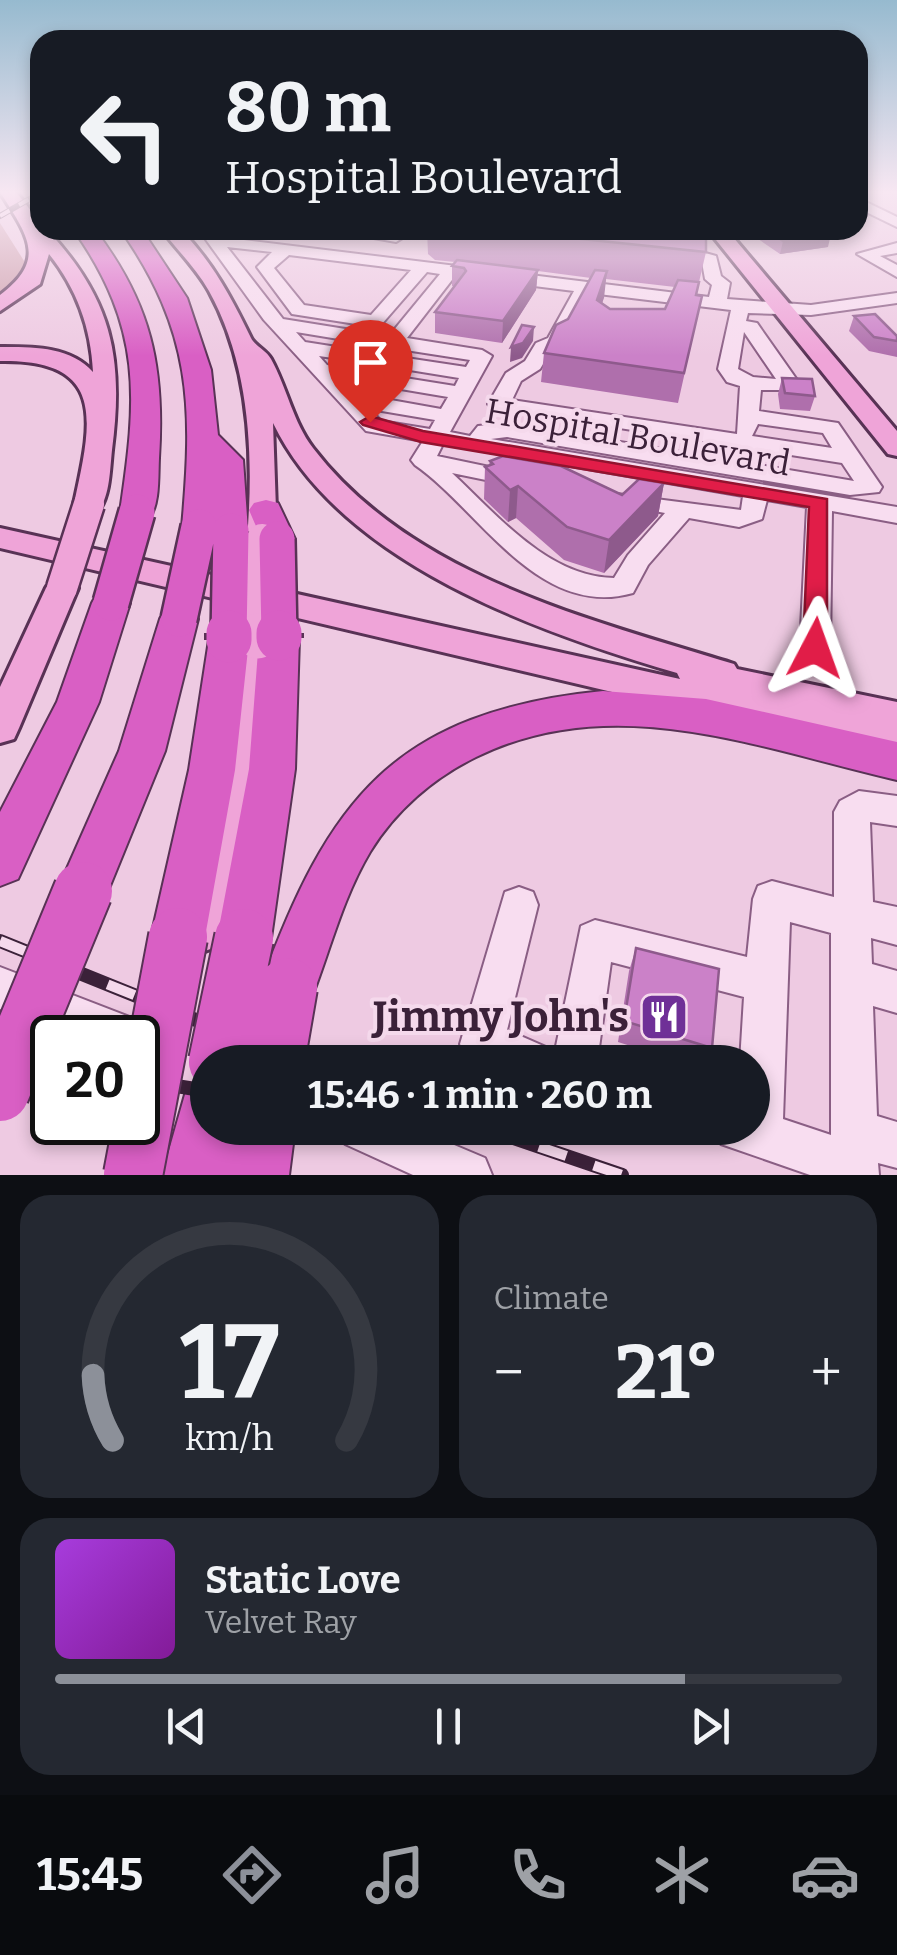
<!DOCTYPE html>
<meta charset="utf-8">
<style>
:root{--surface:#171b24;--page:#242831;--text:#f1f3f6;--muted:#9ea1a6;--line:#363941;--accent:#8c9099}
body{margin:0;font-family:Bitter,serif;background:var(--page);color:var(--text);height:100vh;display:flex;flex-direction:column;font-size:38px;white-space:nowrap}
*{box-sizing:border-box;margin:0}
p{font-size:32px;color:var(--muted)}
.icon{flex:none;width:55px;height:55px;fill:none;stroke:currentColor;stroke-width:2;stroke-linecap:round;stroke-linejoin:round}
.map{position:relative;height:1175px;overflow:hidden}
.sheet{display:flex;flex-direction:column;gap:20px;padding:20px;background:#0d0f14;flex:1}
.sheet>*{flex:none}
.hud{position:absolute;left:30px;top:30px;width:838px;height:210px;border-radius:30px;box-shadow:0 5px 15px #0003;background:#171b24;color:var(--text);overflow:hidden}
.speed{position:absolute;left:30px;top:1015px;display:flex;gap:20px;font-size:50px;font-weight:700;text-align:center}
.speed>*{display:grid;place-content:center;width:130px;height:130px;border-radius:50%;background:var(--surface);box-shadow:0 5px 15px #0003;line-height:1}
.speed .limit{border:5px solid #111;border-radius:15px;background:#fff;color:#111}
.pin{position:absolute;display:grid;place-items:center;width:85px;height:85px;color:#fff;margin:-102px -42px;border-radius:50% 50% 50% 0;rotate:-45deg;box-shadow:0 0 10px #0007}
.pin .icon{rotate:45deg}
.me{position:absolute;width:110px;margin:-55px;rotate:4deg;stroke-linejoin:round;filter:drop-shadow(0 0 8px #0008)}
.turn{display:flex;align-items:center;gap:35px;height:210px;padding:0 30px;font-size:45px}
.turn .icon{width:130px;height:130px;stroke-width:2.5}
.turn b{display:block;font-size:70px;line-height:85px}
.big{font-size:75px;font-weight:700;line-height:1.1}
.sheet .card{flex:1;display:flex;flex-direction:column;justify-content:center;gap:15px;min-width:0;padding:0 35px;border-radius:30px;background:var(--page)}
.sheet .dial{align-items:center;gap:0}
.dial svg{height:260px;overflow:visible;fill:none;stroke:var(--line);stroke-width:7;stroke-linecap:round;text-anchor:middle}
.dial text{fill:var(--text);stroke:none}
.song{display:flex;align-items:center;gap:30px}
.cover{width:120px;height:120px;border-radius:15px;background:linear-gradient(135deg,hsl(280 70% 55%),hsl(290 70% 35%))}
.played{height:10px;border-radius:5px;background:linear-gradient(90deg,var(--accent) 80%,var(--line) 80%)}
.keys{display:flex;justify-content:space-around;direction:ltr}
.heat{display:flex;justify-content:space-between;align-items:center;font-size:55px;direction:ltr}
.sheet .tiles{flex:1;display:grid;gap:20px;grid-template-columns:1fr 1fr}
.card:last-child{grid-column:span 2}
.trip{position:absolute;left:190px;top:1045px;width:580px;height:100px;border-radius:50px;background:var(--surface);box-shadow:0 5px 15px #0003;font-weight:700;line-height:100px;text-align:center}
.menu{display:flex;height:160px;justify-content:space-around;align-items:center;background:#090b0e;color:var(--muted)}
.menu .icon{width:70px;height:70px}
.menu .current{color:var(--accent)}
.menu b{font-size:45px;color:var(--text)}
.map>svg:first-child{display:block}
.green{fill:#cc9daa}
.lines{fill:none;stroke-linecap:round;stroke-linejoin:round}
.minor-casing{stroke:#8a5e84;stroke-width:4}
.major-casing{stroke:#583255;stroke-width:6}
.highway-casing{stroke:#583255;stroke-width:4}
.minor{fill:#f8ddf0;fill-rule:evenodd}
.major{fill:#efa4d8;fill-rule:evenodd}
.highway{fill:#d95fc4;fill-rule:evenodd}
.rail-far1-casing{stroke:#3b2139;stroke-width:6}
.rail-casing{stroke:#3b2139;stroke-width:14}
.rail-far1{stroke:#f5d9ec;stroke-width:4;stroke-dasharray:11;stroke-linecap:butt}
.rail{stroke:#f5d9ec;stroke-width:10;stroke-dasharray:29;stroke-linecap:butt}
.major-bridge-far1-casing{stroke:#583255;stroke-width:35;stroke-linecap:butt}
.major-bridge-casing{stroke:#583255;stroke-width:44;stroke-linecap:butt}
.highway-bridge-far2-casing{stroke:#583255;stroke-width:40;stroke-linecap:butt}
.highway-bridge-far1-casing{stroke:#583255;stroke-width:50;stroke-linecap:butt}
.highway-bridge-casing{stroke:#583255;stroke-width:62;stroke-linecap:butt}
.major-bridge-far1{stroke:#efa4d8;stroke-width:30}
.major-bridge{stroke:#efa4d8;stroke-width:39}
.highway-bridge-far2{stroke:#d95fc4;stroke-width:35}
.highway-bridge-far1{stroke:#d95fc4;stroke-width:45}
.highway-bridge{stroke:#d95fc4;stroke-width:58}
.wall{fill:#af6fac;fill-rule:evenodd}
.shaded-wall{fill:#8e5a8c}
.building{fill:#cb81c8;stroke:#8e5a8c;stroke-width:2.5}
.route{fill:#e11d48;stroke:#92132f;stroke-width:2.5}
.labels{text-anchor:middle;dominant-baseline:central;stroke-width:8;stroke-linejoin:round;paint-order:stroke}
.street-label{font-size:35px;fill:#3b2139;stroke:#f5d9ec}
.near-poi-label{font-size:42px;font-weight:bold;fill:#3b2139;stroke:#f5d9ec;text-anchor:end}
</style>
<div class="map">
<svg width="897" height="1175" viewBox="0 0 897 1175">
<rect width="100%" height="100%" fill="#eecae2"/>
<path class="green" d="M 0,223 L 26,264 L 0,296 Z"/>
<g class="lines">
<g class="minor-casing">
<path id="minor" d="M 858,198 L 897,217 L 897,227 L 858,208 Z
M 199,230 L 215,230 L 220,237 L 709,297 L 712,285 L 705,279 L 702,262 L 674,251 L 685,230 L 724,230 L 717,236 L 697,236 L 691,249 L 716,256 L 721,276 L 730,283 L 727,299 L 811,305 L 897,293 L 897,303 L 811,315 L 748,313 L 746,321 L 757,323 L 797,380 L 790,390 L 761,390 L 759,411 L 838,423 L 882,487 L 879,492 L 850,495 L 507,437 L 491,439 L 897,507 L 897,523 L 832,511 L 830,648 L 825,656 L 805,656 L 800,648 L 807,507 L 767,500 L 762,519 L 739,527 L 689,518 L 648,565 L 633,593 C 538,620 479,509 415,465 L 411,460 L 423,441 L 366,431 L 264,320 ZM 227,247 L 272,252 L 257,267 L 292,314 L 375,327 L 381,325 L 427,272 L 440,274 L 389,336 L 283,319 ZM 289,255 L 411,270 L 371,315 L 304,305 L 274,268 ZM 455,276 L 574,291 L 548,338 L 536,343 L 525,361 L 506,373 L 488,404 L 492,408 L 842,463 L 854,481 L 507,423 L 478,426 L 470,436 L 450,432 L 492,356 L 482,350 L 407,338 ZM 590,293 L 731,310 L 718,369 L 727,382 L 740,386 L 737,434 L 512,400 L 521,381 L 540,369 L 551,351 L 562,346 ZM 296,332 L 381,346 L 375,353 L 305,342 ZM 744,332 L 776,379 L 753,377 L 738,369 ZM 399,349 L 470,360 L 466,367 L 393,356 ZM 319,356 L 367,363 L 361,371 L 327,365 ZM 385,366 L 459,378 L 455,386 L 380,374 ZM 371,384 L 448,397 L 441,409 L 363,395 ZM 370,409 L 435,420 L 430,429 L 381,421 ZM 758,424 L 823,433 L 832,448 L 752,436 ZM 443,444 L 743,496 L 741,510 L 617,494 L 614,499 L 617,504 L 665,513 L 628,555 L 614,578 C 548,577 497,515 452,473 L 520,487 L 532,480 L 528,475 L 437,456 Z
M 329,230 L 376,230 L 404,237 L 396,242 Z
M 829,230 L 853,230 L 845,235 Z
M 897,243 L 897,253 L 880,256 L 897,265 L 897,277 L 857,254 Z
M 859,791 L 897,796 L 897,826 L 870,822 L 873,902 L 897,907 L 897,945 L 871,938 L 872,964 L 897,971 L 897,1013 L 873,1006 L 877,1116 L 897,1122 L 897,1168 L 878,1163 L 879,1175 L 810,1175 L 721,1144 L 714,1128 L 752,1128 L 752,1062 L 740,1062 L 744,997 L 611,962 L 597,1062 L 467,1059 L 460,1044 L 505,892 L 519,887 L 533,892 L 538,905 L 507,1030 L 555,1051 L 581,926 L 595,920 L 747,957 L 753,899 L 758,886 L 772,881 L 834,897 L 834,812 L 840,801 ZM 790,922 L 831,933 L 831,1135 L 783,1119 Z
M 0,967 L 145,1023 L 151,1038 L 145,1053 L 138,1056 L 138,1038 L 74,1038 L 0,1009 Z
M 338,1128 L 414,1128 L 485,1158 L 492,1175 L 413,1175 L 345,1144 Z"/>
</g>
<g class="major-casing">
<path id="major" d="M 0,192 L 16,192 L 40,222 L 40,230 L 47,230 C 112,299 124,358 112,450 C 110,468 110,495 99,510 L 79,510 L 74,504 C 91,424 109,359 0,361 L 0,347 C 32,347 70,346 93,372 C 91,328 77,289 49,254 L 40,284 L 0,311 L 0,295 C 48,259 27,235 0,192 Z
M 162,230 L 181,230 C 213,263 231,297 251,338 C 255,346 266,350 271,359 C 287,388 293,422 313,448 C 411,576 588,619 734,664 L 737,669 L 897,702 L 897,759 L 0,548 L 0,528 L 680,679 L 677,673 C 538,632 341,563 273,423 L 277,539 L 273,546 L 251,546 L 247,539 C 254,456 250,365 209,291 C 196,268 178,251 162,230 Z
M 708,230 L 727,230 L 897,431 L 897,456 L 888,454 Z
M 62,577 L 73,580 L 78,588 L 19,728 L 14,739 L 0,743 L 0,687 L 46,588 L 51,580 Z
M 258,627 L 270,630 L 275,639 L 260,771 L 228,929 L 221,945 L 205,951 L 189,945 L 182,929 L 220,771 L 241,639 L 246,630 Z"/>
</g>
<g class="highway-casing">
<path id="highway" d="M 74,230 L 95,230 C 151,303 165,367 159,458 C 158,477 160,504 149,519 L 125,519 L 120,512 C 137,397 143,329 74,230 Z
M 121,230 L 142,230 L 187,298 L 211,370 L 218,435 L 243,460 L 248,531 L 243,539 L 219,539 L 214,531 L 199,538 L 187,535 L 182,527 C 193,406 192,332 121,230 Z
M 266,500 L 278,503 L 295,539 L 289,547 L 265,547 L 249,510 L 254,503 Z
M 111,590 L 125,594 L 130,603 L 99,702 L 18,879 L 0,886 L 0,812 L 57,702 L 92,603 L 97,594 Z
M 179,605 L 193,609 L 198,619 L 165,751 L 101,908 L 83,915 L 65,908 L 57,891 L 119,751 L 160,619 L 165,609 Z
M 279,624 L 293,628 L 299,638 L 295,769 L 271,938 L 263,956 L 244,964 L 225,956 L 217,938 L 249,769 L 259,638 L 265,628 Z
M 229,626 L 243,630 L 249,640 L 235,770 L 205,937 L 197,955 L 178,963 L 159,955 L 151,937 L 189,770 L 209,640 L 215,630 Z
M 603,691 L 706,699 L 897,742 L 897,780 C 758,748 614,689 476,757 C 433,778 395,811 370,852 C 341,901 329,955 308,1007 L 288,1015 L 268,1007 L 260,987 C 328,800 394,712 603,691 Z
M 208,1082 L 208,1128 L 295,1128 L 289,1175 L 162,1175 L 186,1091 Z"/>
</g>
<use href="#minor" class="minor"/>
<use href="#major" class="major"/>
<use href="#highway" class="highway"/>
<g class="rail-far1-casing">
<path id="rail-far1" d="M 0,216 L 40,193"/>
</g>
<g class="rail-casing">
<path id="rail" d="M 0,941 L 300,1062
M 0,1050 L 52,1062
M 138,1080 L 208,1091
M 459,1128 L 493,1135
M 484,1128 L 622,1175"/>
</g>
<use href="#rail-far1" class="rail-far1"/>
<use href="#rail" class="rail"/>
<g class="major-bridge-far1-casing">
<path id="major-bridge-far1" d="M 62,588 L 89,504
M 258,636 L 262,539"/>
</g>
<g class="major-bridge-casing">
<path id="major-bridge" d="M 258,639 L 258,633"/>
</g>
<g class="highway-bridge-far2-casing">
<path id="highway-bridge-far2" d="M 277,539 L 279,636
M 111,603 L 137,512
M 179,619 L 199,527
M 229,636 L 231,531"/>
</g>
<g class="highway-bridge-far1-casing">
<path id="highway-bridge-far1" d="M 279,633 L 279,638
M 229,640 L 229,633"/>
</g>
<g class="highway-bridge-casing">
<path id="highway-bridge" d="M 218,1062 L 244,938
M 275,1062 L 288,987
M 0,1092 L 83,891
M 133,1175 L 178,937"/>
</g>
<use href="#major-bridge-far1" class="major-bridge-far1"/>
<use href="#major-bridge" class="major-bridge"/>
<use href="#highway-bridge-far2" class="highway-bridge-far2"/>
<use href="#highway-bridge-far1" class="highway-bridge-far1"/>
<use href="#highway-bridge" class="highway-bridge"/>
</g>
<path class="wall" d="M 427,230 L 706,230 L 706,252 L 696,295 L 702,296 L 678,403 L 541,382 L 544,353 L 568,319 L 591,278 L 538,271 L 536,290 L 502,343 L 435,333 L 435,312 L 454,287 L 452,286 L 452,266 L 455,262 L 435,260 L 428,254 ZM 606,279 L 675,287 L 665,309 L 610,309 L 602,304 Z
M 745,230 L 825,230 L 828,247 L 780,254 Z
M 854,316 L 897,336 L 897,357 L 869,351 L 849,331 Z
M 782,378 L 815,396 L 810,411 L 780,409 L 778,394 Z
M 490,461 L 622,495 L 664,483 L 658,516 L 604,573 L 564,560 L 516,518 L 508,522 L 484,499 L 485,467 L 489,465 Z
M 636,948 L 712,1048 L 704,1062 L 681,1062 L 618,1042 L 629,971 Z"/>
<path class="shaded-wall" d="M 831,234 L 828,247 L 780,254 L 783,241 Z
M 538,270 L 536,290 L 502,343 L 503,321 Z
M 607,271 L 604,298 L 593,328 L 597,300 Z
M 534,327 L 533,341 L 522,358 L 510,362 L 511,347 Z
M 664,483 L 658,516 L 604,573 L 609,540 Z
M 518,486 L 516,518 L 508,522 L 510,490 Z"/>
<path class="building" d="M 496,230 L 706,230 L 706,252 Z
M 767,230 L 825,230 L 831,234 L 783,241 Z
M 457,260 L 538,270 L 503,321 L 435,312 L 466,271 L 464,268 L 452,266 Z
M 595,270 L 607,271 L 597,300 L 610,309 L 665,309 L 678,280 L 699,282 L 696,295 L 702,296 L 684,373 L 544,353 L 556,325 L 568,319 Z
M 875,314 L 897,336 L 897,341 L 874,337 L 854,316 Z
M 522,325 L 534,327 L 523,343 L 511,347 Z
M 782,378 L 812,379 L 815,396 L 785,393 Z
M 503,456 L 561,466 L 622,495 L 639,479 L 664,483 L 609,540 L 567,527 L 518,486 L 510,490 L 485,467 L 493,464 L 490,461 Z
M 636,948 L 719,969 L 712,1048 L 624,1021 Z"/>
<linearGradient id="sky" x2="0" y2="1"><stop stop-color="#96bacf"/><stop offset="0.54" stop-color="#f7e7f2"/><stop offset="1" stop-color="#f7e7f2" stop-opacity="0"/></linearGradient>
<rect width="897" height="356" fill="url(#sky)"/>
<path class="route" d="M 370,416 L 423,431 L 827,499 L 827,648 L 815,656 L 803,648 L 809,507 L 421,442 L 363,425 L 360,422 Z"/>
<defs>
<g id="restaurant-square" transform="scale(2.5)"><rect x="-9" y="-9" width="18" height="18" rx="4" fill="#6f3097" stroke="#f5d9ec"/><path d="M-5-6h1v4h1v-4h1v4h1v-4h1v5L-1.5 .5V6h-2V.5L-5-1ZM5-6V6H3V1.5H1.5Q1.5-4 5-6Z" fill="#fff"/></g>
</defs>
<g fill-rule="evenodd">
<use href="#restaurant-square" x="664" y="1017"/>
</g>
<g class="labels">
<g class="street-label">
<text transform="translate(638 437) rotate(10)">Hospital Boulevard</text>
</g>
<g class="near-poi-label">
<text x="629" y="1017">Jimmy John's</text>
</g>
</g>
</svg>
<div class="speed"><div class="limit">20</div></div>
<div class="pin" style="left:370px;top:422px;background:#d93025"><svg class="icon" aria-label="arrive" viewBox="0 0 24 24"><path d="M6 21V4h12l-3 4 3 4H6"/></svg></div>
<svg class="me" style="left:815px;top:648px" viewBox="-20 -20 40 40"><path d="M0-17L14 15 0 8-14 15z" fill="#e11d48" stroke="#fff" stroke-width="4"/></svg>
<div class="trip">15:46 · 1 min · 260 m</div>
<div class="hud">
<div class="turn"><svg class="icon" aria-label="left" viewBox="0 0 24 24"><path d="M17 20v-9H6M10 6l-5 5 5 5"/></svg><div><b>80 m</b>Hospital Boulevard</div></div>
</div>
</div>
<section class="sheet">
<div class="tiles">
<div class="card dial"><svg viewBox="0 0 100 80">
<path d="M14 69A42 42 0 1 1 86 69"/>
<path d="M14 69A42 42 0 0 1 8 49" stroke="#8c9099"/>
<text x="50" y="56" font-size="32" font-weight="700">17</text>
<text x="50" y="72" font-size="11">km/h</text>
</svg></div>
<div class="card"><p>Climate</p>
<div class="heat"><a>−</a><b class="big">21°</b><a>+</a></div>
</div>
<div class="card">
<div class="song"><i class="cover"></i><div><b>Static Love</b><p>Velvet Ray</p></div></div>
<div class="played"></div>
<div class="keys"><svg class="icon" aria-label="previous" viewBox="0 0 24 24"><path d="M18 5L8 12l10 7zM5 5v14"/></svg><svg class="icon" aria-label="pause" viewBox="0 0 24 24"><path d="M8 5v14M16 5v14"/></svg><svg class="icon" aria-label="next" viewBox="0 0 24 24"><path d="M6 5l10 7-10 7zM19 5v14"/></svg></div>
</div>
</div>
</section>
<nav class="menu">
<b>15:45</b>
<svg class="icon current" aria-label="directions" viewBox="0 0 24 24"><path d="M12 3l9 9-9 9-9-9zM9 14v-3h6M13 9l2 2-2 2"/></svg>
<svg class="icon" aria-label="music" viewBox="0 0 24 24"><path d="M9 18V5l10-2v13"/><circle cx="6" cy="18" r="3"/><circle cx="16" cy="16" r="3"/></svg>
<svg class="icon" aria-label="phone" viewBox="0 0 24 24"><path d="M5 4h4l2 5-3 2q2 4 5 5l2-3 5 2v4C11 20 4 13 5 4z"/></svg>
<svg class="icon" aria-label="climate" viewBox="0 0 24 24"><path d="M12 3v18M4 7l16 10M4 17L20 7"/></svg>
<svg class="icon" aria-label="car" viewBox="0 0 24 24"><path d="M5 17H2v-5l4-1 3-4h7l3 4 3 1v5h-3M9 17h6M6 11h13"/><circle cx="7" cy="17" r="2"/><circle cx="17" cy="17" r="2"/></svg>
</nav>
